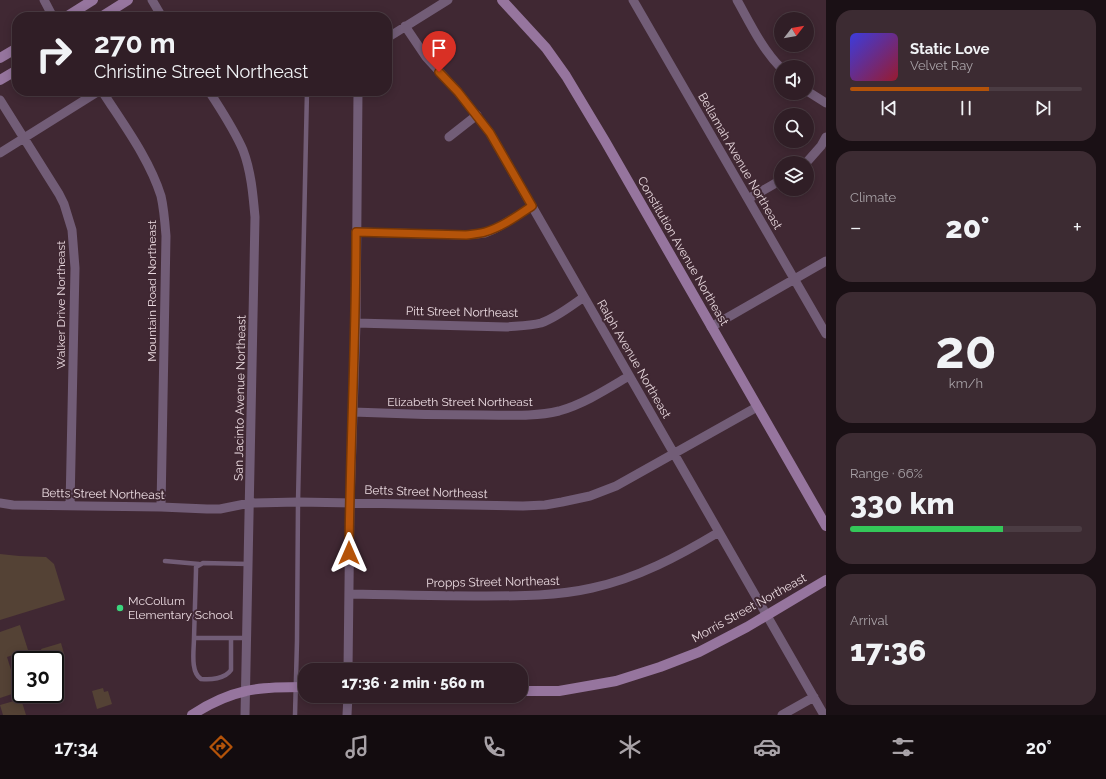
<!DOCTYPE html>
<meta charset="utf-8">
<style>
:root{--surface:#301e26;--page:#3c2b32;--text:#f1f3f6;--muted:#a8a2a7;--line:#4b3c43;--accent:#b45309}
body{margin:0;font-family:Raleway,sans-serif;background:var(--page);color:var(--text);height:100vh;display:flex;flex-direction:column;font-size:15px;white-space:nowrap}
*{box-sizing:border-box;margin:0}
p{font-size:13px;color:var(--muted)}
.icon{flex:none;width:22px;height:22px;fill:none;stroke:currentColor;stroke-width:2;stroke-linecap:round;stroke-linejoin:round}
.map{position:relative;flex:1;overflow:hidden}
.panel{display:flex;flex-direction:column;gap:10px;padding:10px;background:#1a1015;width:280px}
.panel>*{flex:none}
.guide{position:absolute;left:12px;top:12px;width:380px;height:84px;border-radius:16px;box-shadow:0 2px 10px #0003,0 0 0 1px var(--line);background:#301e26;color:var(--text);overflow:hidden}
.needle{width:26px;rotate:59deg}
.fabs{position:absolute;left:774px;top:12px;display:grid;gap:8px}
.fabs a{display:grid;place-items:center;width:40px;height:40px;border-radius:50%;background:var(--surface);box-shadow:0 2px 10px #0003,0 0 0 1px var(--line);font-size:20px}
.speed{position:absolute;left:12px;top:651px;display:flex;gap:8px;font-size:20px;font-weight:700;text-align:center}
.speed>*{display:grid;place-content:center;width:52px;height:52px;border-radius:50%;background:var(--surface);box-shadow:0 2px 10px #0003,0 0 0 1px var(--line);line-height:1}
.speed .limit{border:2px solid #111;border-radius:6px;background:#fff;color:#111}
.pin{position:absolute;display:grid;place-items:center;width:34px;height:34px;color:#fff;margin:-41px -17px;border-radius:50% 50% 50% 0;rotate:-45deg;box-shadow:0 0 4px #0007}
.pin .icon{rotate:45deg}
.me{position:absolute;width:44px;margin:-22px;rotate:0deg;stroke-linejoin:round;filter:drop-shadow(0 0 3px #0008)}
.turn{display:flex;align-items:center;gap:14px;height:84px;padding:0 16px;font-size:18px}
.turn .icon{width:52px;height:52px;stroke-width:2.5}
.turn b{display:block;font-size:28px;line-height:34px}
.big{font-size:30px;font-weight:800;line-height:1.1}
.panel .card{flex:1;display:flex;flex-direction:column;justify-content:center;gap:6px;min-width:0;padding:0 14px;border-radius:16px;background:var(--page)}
.panel .dial{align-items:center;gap:0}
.dial b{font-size:52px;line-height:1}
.song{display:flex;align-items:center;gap:12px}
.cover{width:48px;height:48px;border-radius:6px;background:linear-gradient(135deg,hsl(240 70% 55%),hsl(350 70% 35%))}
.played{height:4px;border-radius:2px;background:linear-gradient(90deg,var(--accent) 60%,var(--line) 60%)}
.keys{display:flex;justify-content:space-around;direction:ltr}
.heat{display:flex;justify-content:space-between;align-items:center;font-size:22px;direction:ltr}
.charge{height:6px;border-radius:3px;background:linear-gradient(90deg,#34c759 66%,var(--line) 0)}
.trip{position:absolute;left:298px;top:663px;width:230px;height:40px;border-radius:16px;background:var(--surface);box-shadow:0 2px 10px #0003,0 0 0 1px var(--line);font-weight:800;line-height:40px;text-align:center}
.tab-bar{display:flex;height:64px;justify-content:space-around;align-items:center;background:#130c0f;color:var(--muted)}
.tab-bar .icon{width:28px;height:28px}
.tab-bar .active{color:var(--accent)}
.tab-bar b{font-size:18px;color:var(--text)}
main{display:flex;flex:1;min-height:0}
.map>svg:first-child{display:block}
.green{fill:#544235}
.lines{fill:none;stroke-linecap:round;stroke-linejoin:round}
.lane{stroke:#725d77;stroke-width:4.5}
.street{stroke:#725d77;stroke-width:9}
.secondary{stroke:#96759e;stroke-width:10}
.route-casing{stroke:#753606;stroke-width:10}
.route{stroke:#b45309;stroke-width:7}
.poi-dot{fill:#3bd77e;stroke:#402833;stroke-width:1.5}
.labels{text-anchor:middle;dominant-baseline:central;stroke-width:4;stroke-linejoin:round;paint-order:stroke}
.street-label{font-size:12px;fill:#eadae0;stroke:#402833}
.poi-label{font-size:12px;fill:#eadae0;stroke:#402833;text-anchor:start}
</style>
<main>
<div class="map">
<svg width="826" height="715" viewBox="0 0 826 715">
<rect width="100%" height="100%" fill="#402833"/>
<path class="green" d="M 0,554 L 19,556 L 46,557 L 54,564 L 65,600 L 0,620 Z
M 20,625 L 28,650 L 7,657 L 18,692 L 0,698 L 0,632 Z
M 61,643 L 65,657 L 55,660 L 44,660 L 41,649 Z
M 103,688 L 104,692 L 108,691 L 112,704 L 97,709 L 92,691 Z
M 21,699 L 26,715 L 3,715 L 0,705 Z"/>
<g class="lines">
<path class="lane" d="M 165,561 L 199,564
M 194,638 C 194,650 190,672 201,679 C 210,680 225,679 231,670 L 231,638
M 247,638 L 194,638 L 196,571 L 196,567 L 203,563 L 249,564
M 295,715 L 297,641 L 298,502 L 307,91"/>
<path class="street" d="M 44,0 L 53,17
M 152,0 L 162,17
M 633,0 L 826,334
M 737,0 C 750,23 762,49 781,68
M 405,26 L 426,57 L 458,92 L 490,133 L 824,715
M 387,38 L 448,0
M 102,91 C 123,124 149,158 161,196 C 164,209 165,223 166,236 L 161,507
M 209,91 C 221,110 234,129 243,150 C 251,171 253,194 255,217 L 245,715
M 807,91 L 826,103
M 0,100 L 59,194 L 64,204 L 72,230 L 75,268 L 70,506
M 449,137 L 477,115
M 0,153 L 99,91
M 806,163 L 821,146 L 826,137
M 748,199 L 781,180
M 356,232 L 466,235 C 472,234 479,234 485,233 C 502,227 517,216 532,206
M 356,323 L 506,327 C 517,326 530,326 541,323 C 556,318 571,306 584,297
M 711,327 L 826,261
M 353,412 C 396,414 440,415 483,415 C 509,415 534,417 559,411 C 584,404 607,389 629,376
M 0,503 L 13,505 L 161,507 L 207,509 L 220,509 L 250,503 L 298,502 L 523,506 L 545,505 L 562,502 L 590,496 L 616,486 L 757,407
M 349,594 C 395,595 440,596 486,596 C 521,596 557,596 592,588 C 638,578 679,556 719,532
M 348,670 L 350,502 L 356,323 L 358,91
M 347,715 L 348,696
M 782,715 L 814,697"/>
<path class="secondary" d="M 502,0 L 546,48 L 566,76 L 605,141 L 826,526
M 66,17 L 93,0
M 101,17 L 128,0
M 0,58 L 17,48
M 0,80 L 17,70
M 521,691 L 559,691 L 616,681 L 660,667 L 699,652 L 747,627 L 826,580
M 192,715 C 207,705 228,695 246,691 C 261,687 289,687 305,687"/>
</g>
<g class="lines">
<g class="route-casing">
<path id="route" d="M 349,553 C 350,446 356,339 356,232 L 466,235 C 472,234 479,234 485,232 C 502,227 517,216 532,206 L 490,133 L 458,92 L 439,72"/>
</g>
<use href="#route" class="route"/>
</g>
<circle class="poi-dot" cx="120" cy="608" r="4"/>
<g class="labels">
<g class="street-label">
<text transform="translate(740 161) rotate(60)">Bellamah Avenue Northeast</text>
<text transform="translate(683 251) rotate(60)">Constitution Avenue Northeast</text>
<text transform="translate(152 291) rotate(-90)">Mountain Road Northeast</text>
<text transform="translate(61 305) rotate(-90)">Walker Drive Northeast</text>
<text transform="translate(462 312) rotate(1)">Pitt Street Northeast</text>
<text transform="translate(634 359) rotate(60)">Ralph Avenue Northeast</text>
<text transform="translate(240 398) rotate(-89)">San Jacinto Avenue Northeast</text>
<text x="460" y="402">Elizabeth Street Northeast</text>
<text transform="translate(426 492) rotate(2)">Betts Street Northeast</text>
<text transform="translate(103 494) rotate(1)">Betts Street Northeast</text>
<text transform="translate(493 582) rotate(-1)">Propps Street Northeast</text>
<text transform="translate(749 608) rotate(-29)">Morris Street Northeast</text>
</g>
<g class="poi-label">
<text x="128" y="601">McCollum<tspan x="128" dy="14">Elementary School</tspan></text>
</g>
</g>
</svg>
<div class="fabs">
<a><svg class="needle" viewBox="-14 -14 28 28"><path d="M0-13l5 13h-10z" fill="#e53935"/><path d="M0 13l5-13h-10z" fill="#a8a2a7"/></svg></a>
<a><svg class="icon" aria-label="sound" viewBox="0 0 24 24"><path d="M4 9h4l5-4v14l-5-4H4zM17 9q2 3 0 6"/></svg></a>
<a><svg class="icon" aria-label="search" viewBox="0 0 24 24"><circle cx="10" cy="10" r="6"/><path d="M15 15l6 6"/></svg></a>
<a><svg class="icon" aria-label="layers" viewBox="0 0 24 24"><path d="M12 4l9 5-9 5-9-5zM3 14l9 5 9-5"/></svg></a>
</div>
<div class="speed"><div class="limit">30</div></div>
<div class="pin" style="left:439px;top:72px;background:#d93025"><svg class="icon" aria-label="arrive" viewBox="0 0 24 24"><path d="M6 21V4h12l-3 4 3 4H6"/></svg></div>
<svg class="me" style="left:349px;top:553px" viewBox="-20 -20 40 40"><path d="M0-17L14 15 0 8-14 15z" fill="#b45309" stroke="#fff" stroke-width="4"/></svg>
<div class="trip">17:36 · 2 min · 560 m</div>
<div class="guide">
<div class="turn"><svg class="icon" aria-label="right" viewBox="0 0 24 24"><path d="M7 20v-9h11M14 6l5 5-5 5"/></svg><div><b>270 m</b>Christine Street Northeast</div></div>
</div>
</div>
<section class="panel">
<div class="card">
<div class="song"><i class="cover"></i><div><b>Static Love</b><p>Velvet Ray</p></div></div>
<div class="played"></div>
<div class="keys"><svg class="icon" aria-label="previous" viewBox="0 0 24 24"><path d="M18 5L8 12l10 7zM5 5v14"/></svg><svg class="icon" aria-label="pause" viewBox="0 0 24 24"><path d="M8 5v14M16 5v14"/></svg><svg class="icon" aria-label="next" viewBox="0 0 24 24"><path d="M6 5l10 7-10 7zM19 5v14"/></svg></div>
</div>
<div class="card"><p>Climate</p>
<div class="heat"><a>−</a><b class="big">20°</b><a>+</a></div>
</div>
<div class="card dial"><b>20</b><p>km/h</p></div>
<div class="card"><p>Range · 66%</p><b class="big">330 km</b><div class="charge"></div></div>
<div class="card"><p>Arrival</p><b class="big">17:36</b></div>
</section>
</main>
<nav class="tab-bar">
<b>17:34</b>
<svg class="icon active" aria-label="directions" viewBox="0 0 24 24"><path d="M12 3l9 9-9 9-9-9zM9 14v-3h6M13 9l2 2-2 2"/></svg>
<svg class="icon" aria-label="music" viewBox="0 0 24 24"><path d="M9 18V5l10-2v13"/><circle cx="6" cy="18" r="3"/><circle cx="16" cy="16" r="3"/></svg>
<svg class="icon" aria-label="phone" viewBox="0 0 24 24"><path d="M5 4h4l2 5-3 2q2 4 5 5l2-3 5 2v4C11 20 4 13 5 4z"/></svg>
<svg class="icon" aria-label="climate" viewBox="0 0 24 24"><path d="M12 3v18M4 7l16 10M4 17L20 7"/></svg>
<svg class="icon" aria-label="car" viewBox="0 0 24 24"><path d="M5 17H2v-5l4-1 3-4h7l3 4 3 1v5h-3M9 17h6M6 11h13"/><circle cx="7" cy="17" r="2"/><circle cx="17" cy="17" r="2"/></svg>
<svg class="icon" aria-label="filters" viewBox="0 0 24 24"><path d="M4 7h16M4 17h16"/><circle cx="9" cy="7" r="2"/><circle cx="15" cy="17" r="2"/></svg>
<b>20°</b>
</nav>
